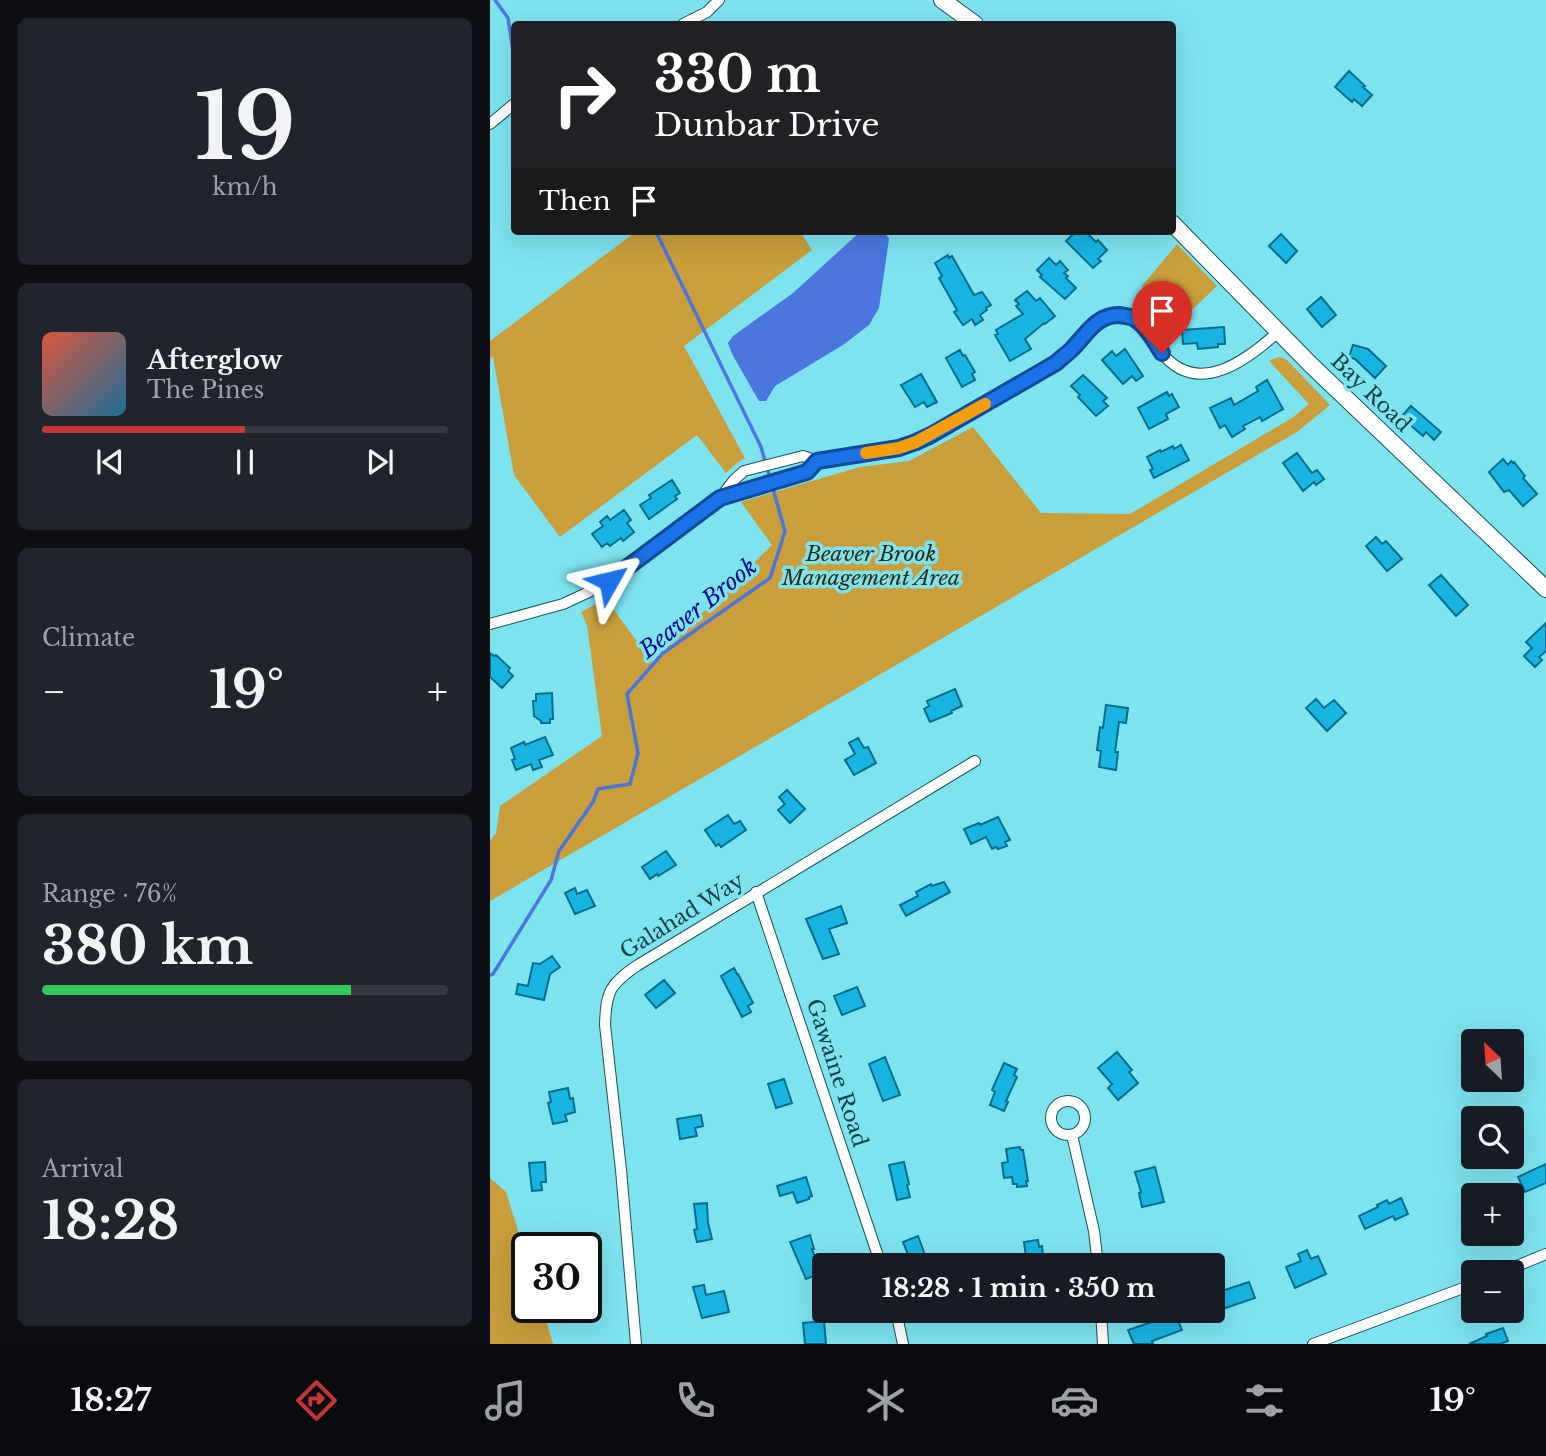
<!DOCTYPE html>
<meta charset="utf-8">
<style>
:root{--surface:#171b24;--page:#20242c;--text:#f1f3f6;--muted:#9ea1a6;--line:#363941;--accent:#c43537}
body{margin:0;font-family:"Libre Baskerville",serif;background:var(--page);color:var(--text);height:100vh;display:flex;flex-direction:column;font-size:26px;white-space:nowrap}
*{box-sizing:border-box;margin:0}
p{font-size:23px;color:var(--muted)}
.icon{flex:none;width:38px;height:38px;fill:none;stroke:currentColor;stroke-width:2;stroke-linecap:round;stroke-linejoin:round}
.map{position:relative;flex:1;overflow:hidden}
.side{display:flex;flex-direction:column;gap:18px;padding:18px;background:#0d0f14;width:490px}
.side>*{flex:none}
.top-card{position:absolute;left:21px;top:21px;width:665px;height:214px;border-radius:7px;box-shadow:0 7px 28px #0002;background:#202124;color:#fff;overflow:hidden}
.needle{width:46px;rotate:335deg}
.controls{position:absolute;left:971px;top:1029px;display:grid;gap:14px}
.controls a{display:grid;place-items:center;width:63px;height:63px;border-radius:7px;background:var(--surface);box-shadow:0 7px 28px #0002;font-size:35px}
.speed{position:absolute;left:21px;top:1232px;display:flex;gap:14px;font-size:35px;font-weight:700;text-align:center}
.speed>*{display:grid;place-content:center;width:91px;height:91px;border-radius:50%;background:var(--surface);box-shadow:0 7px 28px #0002;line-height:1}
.speed .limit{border:4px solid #111;border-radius:10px;background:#fff;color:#111}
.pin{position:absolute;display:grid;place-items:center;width:60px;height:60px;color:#fff;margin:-72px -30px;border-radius:50% 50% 50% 0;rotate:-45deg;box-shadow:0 0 7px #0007}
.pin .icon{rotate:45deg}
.me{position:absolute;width:77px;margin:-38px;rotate:53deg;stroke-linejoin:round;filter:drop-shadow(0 0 5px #0008)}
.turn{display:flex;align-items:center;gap:24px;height:147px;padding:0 28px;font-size:32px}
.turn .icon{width:91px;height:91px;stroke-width:2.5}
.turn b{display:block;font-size:49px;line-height:60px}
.then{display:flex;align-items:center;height:66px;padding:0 28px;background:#0003;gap:14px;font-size:26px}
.big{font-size:52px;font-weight:700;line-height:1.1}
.side .tile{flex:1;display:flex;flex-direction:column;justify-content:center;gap:10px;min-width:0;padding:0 24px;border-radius:10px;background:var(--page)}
.side .dial{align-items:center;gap:0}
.dial b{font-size:91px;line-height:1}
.song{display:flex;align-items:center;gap:21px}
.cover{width:84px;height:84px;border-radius:10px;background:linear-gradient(135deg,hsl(10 70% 55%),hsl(200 70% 35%))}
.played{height:7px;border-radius:4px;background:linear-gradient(90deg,var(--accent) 50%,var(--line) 50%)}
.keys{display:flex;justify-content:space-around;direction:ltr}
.heat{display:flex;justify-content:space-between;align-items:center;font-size:38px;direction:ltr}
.charge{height:10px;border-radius:5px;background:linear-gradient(90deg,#34c759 76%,var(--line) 0)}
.trip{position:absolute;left:322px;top:1253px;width:413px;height:70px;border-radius:7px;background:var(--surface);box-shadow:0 7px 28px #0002;font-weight:700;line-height:70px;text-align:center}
.tab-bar{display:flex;height:112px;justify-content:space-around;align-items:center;background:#090b0e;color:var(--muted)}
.tab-bar .icon{width:49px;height:49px}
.tab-bar .on{color:var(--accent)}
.tab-bar b{font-size:32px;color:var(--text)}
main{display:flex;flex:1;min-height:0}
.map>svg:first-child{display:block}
.green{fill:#c99e3b}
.water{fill:#4b76df}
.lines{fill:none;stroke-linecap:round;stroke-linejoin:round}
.stream{stroke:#4b76df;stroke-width:3.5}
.building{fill:#18b5e3;stroke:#006f8e;stroke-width:2}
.minor-casing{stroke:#1b5359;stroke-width:12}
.secondary-casing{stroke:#1b5359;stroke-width:18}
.minor{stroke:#fff;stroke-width:10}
.secondary{stroke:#fff;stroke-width:16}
.route-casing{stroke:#114b97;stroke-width:18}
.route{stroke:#1a73e8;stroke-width:12}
.slow{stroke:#f59e0b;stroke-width:12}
.labels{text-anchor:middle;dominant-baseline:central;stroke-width:7;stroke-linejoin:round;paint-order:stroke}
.street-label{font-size:21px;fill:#154146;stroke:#7de3ef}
.park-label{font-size:21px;font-style:italic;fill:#352a14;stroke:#7de3ef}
.water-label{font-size:23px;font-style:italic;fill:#030a8d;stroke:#7de3ef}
</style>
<main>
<section class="side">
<div class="tile dial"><b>19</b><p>km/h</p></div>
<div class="tile">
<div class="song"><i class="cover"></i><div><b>Afterglow</b><p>The Pines</p></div></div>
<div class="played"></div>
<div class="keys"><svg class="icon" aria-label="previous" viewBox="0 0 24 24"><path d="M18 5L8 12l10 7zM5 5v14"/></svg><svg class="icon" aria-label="pause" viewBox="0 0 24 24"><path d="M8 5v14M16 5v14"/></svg><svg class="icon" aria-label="next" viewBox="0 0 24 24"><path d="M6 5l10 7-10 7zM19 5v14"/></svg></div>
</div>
<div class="tile"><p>Climate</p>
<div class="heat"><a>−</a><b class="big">19°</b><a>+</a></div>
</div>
<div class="tile"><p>Range · 76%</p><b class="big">380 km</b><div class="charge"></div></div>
<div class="tile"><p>Arrival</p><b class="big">18:28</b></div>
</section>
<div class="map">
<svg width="1056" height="1344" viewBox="0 0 1056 1344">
<rect width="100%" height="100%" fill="#7de3ef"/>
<path class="green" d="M 147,231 L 310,231 L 322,250 L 194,346 L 255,458 L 247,463 L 236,473 L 207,435 L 70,537 L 24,475 L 3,357 L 0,358 L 0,341 Z
M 687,244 L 727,286 L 684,327 L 652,286 Z
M 789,357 L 797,360 L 840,405 L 807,432 L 0,901 L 0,841 L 6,833 L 10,806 L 112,736 L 97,625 L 91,612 L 116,599 L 162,662 L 282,545 L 251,502 L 370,467 L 419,461 L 483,427 L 551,513 L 640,514 L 802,418 L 819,404 L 779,361 Z
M 0,1178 L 16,1192 L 37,1259 L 37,1307 L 52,1307 L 63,1344 L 0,1344 Z"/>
<path class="water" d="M 371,231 L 394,231 L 399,239 L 389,308 L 379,325 L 353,345 L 285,386 L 276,401 L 269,401 L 242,354 L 238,343 L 243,336 L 303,293 Z"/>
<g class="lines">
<path class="stream" d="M 5,0 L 18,18 L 24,57
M 0,975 L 3,974 L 61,880 L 69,851 L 103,802 L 108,789 L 140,784 L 148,753 L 137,694 L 173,653 L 280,578 L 295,531 L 271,447 L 168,236 L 164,231"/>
</g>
<path class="building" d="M 859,71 L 875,86 L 873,87 L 882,95 L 872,106 L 864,99 L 862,102 L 845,87 Z
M 586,231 L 595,231 L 606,242 L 608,240 L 617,250 L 608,259 L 611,261 L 603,268 L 576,241 Z
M 791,234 L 807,251 L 796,263 L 779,246 Z
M 458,255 L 459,258 L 462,256 L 484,295 L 492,292 L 501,305 L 496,308 L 497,310 L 490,315 L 493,320 L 485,325 L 482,319 L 473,325 L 464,312 L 467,310 L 449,278 L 452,276 L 445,263 Z
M 559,258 L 566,265 L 570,261 L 578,270 L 574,273 L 578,276 L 576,278 L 586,288 L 575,299 L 550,277 L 552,275 L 547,270 Z
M 537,291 L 546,301 L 550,298 L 565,316 L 555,324 L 554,323 L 535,339 L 541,349 L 520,361 L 505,335 L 508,334 L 506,330 L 533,314 L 526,306 L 529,304 L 525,300 Z
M 831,297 L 846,315 L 832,327 L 817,309 Z
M 734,327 L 735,344 L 728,344 L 728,347 L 708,349 L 707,343 L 693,344 L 692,330 Z
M 863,345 L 878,349 L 896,366 L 885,378 L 865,359 L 859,357 Z
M 635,349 L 653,376 L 646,381 L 642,376 L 633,384 L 612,360 L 622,351 L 626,356 Z
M 470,350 L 473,356 L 475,355 L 485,372 L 482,374 L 485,380 L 472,387 L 456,358 Z
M 431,374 L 447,402 L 437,407 L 434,402 L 425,407 L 411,385 Z
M 593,375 L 617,398 L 613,401 L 618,406 L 606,416 L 588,397 L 590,395 L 581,386 Z
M 777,380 L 793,409 L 772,421 L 770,417 L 753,426 L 755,429 L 742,437 L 735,425 L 730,428 L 720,408 L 741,398 L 744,405 L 768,391 L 766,387 Z
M 677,392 L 679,396 L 682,394 L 689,407 L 676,414 L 678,419 L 659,429 L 648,408 Z
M 921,406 L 951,432 L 944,440 L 936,432 L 933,436 L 911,417 Z
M 691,445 L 699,460 L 664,478 L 660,470 L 663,469 L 657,457 L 670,450 L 671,452 L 683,446 L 684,449 Z
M 807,453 L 822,473 L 827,470 L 834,479 L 826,485 L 824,482 L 813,491 L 793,463 Z
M 1013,459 L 1018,465 L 1021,461 L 1023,463 L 1024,462 L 1035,476 L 1033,478 L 1047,494 L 1033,506 L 1019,490 L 1014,492 L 999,472 Z
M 182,480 L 190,493 L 185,496 L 187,499 L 159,519 L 150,505 L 161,498 L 159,495 Z
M 134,510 L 141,520 L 137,523 L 144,532 L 133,541 L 131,538 L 120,546 L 117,543 L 112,547 L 102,534 L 113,526 L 110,522 L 117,516 L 120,520 Z
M 886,537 L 892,544 L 896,541 L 912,559 L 897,571 L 876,546 Z
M 951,575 L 978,605 L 966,616 L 939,585 Z
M 1056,623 L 1056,651 L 1049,657 L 1052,660 L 1045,667 L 1034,656 L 1042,648 L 1036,642 Z
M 0,653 L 4,656 L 6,655 L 20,668 L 18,671 L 23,676 L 12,688 L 0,677 Z
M 465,689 L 472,706 L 461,711 L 462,713 L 440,722 L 434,709 L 439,706 L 437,701 Z
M 62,693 L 63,719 L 60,719 L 60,723 L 51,723 L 51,721 L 44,716 L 43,701 L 46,701 L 46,694 Z
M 826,699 L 834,708 L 844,700 L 856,713 L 837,731 L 816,708 Z
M 616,705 L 638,708 L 636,723 L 629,722 L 625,752 L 628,752 L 626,770 L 609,767 L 611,751 L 607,750 L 610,727 L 613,728 Z
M 55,737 L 63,755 L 49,760 L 52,767 L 43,770 L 41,764 L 26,770 L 22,760 L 25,759 L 21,748 L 34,742 L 35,745 Z
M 368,738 L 374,748 L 378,747 L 386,763 L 364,775 L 355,760 L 365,754 L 359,743 Z
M 297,790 L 315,809 L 300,823 L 288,810 L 295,804 L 289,797 Z
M 238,815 L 244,824 L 250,821 L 256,830 L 231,847 L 229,844 L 226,846 L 215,830 Z
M 508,817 L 520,840 L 515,842 L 517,846 L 508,849 L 506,847 L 502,849 L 496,837 L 481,844 L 474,829 L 489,823 L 490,825 Z
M 176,851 L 186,865 L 168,876 L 167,874 L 160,879 L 152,867 Z
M 454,882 L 460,892 L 416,916 L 410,905 L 428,896 L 426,892 L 441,884 L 442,886 Z
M 85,888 L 87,894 L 97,890 L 105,906 L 85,914 L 75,893 Z
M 351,906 L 357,923 L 339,929 L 349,954 L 333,959 L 316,919 Z
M 62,956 L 70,967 L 60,974 L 54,1000 L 26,994 L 28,984 L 38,986 L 43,963 L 50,964 Z
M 244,968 L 247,974 L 248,974 L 263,1003 L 258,1006 L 261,1012 L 252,1017 L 231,976 Z
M 174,980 L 185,993 L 166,1008 L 155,995 Z
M 367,987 L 375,1006 L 352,1015 L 344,996 Z
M 627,1052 L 642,1070 L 639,1072 L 648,1083 L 628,1100 L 618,1088 L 622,1084 L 608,1068 Z
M 395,1057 L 410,1095 L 393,1101 L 379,1064 Z
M 514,1063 L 527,1069 L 524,1075 L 527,1077 L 516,1101 L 518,1102 L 514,1111 L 500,1105 L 505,1092 L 502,1090 Z
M 294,1079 L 302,1103 L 286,1108 L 278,1084 Z
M 78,1088 L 80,1099 L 83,1098 L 85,1112 L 75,1115 L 77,1121 L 63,1124 L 58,1103 L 61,1102 L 59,1092 Z
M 211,1115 L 213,1126 L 205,1128 L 207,1136 L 190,1139 L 187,1119 Z
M 530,1147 L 531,1150 L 533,1150 L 538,1181 L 536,1181 L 537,1186 L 527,1187 L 527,1184 L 523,1184 L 522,1177 L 514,1178 L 512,1163 L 518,1162 L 516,1149 Z
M 55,1162 L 56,1182 L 51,1182 L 52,1190 L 42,1191 L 39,1163 Z
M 414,1162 L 419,1184 L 417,1185 L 420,1197 L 407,1200 L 399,1165 Z
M 1056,1164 L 1056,1183 L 1035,1192 L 1028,1177 Z
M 665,1167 L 674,1202 L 652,1207 L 649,1193 L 651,1192 L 645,1172 Z
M 316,1177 L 322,1196 L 319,1197 L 319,1199 L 307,1203 L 303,1192 L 290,1196 L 287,1186 Z
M 911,1198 L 918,1214 L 905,1220 L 903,1216 L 875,1229 L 869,1216 L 888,1207 L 887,1205 L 897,1200 L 899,1204 Z
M 217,1203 L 218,1223 L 222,1239 L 207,1242 L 204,1230 L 207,1229 L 204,1204 Z
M 320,1235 L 324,1249 L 322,1249 L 331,1273 L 316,1279 L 300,1242 Z
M 428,1236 L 438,1263 L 433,1265 L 422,1265 L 413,1242 Z
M 548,1240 L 549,1247 L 552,1246 L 554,1265 L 537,1265 L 534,1242 Z
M 817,1250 L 821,1259 L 828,1256 L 836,1274 L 805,1288 L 796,1267 L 811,1261 L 808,1254 Z
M 759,1282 L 765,1298 L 727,1311 L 723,1297 L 733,1294 L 732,1291 Z
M 214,1285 L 216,1295 L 234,1291 L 239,1312 L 212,1318 L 203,1287 Z
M 685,1314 L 692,1330 L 662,1341 L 663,1344 L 644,1344 L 638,1330 Z
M 334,1321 L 336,1344 L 315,1344 L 313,1323 Z
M 1013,1328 L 1018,1341 L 1010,1344 L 979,1344 L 997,1336 L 996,1334 Z"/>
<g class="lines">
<g class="minor-casing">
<path id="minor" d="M 193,24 L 217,12 L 229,0
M 0,124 L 24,104
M 230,498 L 317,472 L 327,461
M 0,624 L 73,604 L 103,590 L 119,581 L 230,498 L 244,480 L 254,471 L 313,456 L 327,461 L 409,448 L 426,442 L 441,435 L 566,363 C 571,358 577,354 582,349 C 592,339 599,325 613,319 C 622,314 635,313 644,319 C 657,325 663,341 671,352 C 707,398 756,361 788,332
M 266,892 L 391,1265
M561 1118a17 17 0 1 1 34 0a17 17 0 1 1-34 0Z
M 582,1135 L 604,1231 L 608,1265
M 1012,1272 L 1056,1254
M 406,1311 L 413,1344
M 611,1311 L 613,1344
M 146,1344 L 131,1170 L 115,1025 C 116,991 120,984 148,965 L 485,761
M 823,1344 L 984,1284"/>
</g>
<g class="secondary-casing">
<path id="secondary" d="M 452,0 L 485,24
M 682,223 L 820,364 L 1056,589"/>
</g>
<use href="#minor" class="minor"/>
<use href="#secondary" class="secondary"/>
</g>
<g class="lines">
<g class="route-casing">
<path id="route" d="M 119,581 L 230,498 L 317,472 L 327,461 L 409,448 L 426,442 L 441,435 L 566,363 C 571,358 577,354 582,349 C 597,334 606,315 629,315 C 635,316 640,316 645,319 C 657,326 665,342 672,353"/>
</g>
<use href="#route" class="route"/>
<path class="slow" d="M 376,453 L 409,448 L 426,442 L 495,404"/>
</g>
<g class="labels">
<g class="street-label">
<text transform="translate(881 393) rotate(44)">Bay Road</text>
<text transform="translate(192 916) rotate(-32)">Galahad Way</text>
<text transform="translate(347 1073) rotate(72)">Gawaine Road</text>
</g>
<g class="park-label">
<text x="381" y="554">Beaver Brook<tspan x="381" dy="24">Management Area</tspan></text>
</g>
<g class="water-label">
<text transform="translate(208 608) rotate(-39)">Beaver Brook</text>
</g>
</g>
</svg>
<div class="controls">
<a><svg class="needle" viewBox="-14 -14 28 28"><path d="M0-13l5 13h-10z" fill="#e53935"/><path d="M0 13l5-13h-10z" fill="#9ea1a6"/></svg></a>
<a><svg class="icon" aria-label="search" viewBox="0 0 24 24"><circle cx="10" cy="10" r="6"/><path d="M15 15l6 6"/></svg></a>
<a>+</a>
<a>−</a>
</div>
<div class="speed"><div class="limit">30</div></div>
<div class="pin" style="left:672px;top:353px;background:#d93025"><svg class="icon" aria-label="arrive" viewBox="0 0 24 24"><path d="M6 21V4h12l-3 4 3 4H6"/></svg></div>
<svg class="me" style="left:119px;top:581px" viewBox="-20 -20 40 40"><path d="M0-17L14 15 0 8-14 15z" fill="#1a73e8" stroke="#fff" stroke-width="4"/></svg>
<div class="trip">18:28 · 1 min · 350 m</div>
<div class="top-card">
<div class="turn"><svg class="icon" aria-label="right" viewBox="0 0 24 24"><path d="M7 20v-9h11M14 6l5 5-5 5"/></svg><div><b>330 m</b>Dunbar Drive</div></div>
<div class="then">Then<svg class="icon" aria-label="arrive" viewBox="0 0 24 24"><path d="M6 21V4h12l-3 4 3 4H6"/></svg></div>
</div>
</div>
</main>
<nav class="tab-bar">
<b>18:27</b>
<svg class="icon on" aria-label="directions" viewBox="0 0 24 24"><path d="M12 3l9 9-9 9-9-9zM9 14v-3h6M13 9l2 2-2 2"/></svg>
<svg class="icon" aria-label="music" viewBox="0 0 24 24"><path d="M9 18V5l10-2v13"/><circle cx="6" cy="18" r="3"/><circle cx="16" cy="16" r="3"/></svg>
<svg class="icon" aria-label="phone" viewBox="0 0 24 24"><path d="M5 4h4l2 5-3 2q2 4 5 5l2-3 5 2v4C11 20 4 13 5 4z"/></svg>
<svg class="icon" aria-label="climate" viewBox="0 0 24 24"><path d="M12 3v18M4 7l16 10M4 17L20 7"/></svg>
<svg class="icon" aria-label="car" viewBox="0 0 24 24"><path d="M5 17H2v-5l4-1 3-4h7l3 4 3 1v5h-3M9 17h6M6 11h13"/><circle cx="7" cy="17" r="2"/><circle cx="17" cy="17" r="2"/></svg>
<svg class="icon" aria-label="filters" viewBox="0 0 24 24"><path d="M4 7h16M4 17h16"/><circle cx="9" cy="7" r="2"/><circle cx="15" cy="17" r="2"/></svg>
<b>19°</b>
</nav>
